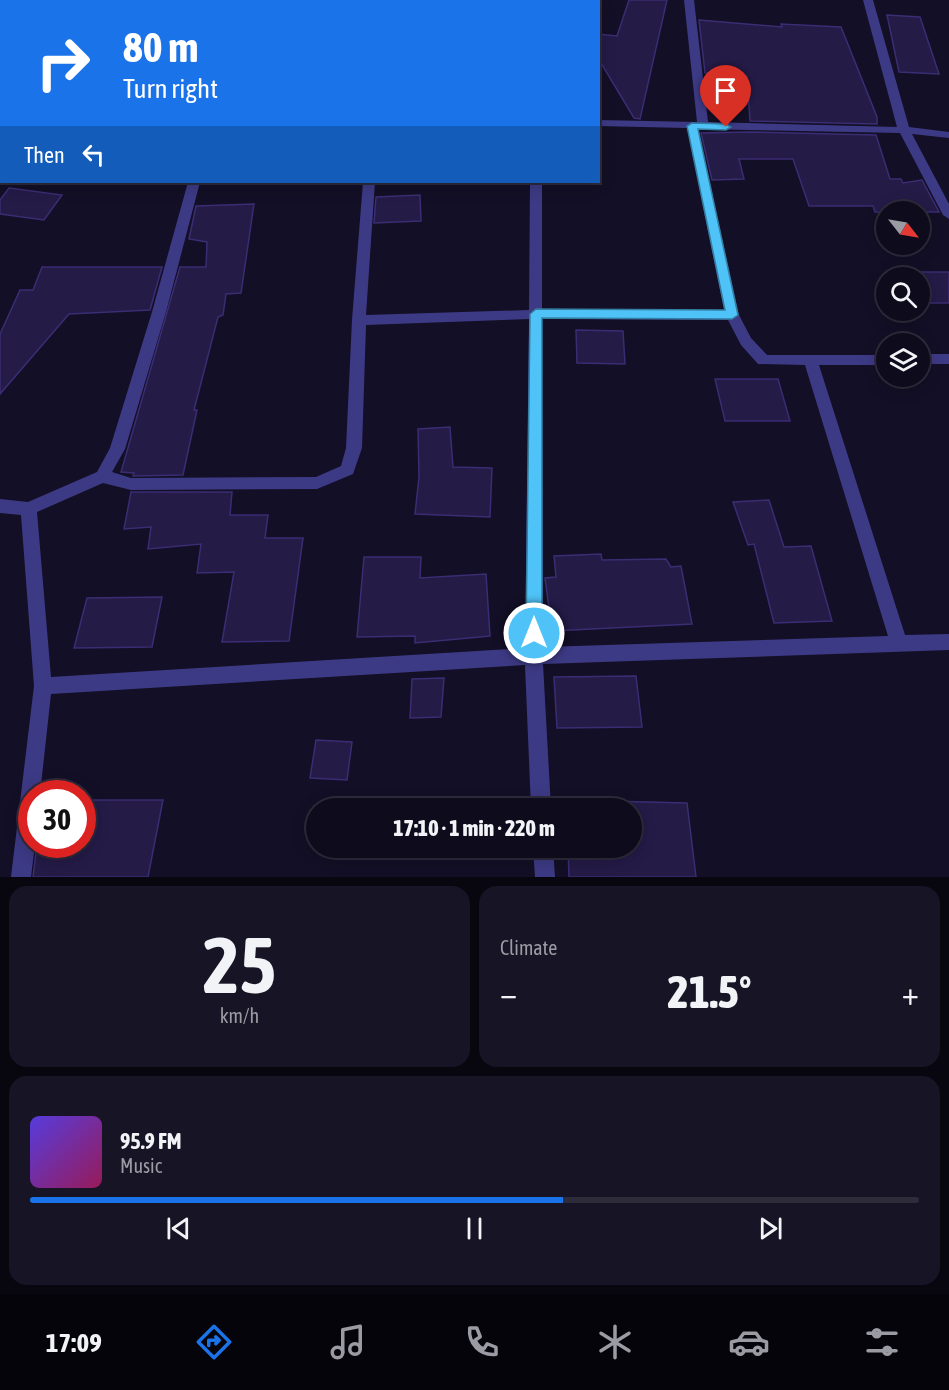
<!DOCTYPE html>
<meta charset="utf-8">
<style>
:root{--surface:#0e0b1c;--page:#171425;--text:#f1f3f6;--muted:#9b9ba3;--line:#2e2b3b;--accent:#1a73e8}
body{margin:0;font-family:"Asap Condensed",sans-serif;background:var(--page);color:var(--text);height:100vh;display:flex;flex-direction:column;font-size:22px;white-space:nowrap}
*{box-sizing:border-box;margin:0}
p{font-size:20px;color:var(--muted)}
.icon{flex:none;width:33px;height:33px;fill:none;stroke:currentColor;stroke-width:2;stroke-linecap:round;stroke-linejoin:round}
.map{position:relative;height:877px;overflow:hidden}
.details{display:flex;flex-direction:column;gap:9px;padding:9px;background:#08060f;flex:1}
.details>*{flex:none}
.banner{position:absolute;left:0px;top:0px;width:600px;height:183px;box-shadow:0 3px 15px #0003,0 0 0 2px var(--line);background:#1a73e8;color:#fff;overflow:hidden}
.needle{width:39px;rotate:121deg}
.buttons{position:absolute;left:876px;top:201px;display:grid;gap:12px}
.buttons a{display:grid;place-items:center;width:54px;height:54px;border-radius:50%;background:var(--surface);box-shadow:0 3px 15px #0003,0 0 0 2px var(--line);font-size:30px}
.speed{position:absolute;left:18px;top:780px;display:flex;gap:12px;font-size:30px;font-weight:700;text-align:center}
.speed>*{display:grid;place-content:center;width:78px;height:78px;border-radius:50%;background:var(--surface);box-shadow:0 3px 15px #0003,0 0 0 2px var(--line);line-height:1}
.speed .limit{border:9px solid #d22;background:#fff;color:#111}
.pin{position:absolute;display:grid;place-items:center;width:51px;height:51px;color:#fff;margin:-62px -26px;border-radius:50% 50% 50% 0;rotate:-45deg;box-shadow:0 0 6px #0007}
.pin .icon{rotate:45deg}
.me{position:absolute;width:66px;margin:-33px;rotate:0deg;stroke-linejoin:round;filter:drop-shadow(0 0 4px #0008)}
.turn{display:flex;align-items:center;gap:21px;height:126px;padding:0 24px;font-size:27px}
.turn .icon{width:78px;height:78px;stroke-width:2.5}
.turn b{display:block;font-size:42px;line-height:51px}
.then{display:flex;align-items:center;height:57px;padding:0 24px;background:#0003;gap:12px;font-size:22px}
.big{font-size:45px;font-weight:800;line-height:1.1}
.details .card{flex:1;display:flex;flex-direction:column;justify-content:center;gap:9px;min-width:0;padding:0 21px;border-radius:18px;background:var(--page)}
.details .dial{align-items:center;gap:0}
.dial b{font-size:78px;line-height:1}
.song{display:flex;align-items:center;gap:18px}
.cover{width:72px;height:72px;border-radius:9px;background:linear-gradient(135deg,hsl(250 70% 55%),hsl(330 70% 35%))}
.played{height:6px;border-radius:3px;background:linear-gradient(90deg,var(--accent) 60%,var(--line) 60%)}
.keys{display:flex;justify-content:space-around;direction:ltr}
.heat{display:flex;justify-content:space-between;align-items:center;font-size:33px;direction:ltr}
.details .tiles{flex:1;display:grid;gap:9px;grid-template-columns:1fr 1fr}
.card:last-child{grid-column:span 2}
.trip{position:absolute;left:306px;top:798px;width:336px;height:60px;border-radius:30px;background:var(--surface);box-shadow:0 3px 15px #0003,0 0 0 2px var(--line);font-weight:800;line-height:60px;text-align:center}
.menu{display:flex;height:96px;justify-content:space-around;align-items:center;background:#06040b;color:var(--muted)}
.menu .icon{width:42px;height:42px}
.menu .current{color:var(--accent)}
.menu b{font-size:27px;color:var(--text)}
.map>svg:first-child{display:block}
.building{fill:#241b47;stroke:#3b2d73;stroke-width:1.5}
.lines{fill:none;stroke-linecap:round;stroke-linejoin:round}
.lane{fill:#3d3a85;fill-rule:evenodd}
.street{fill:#3d3a85;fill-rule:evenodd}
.route{fill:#4fc3f7;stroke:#337fa1;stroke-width:1.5}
</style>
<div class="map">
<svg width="949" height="877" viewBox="0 0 949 877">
<rect width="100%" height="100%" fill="#130f26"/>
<path class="building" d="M 629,0 L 667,0 L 640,119 L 634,118 L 598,58 L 598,34 L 617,36 Z
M 887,15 L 920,17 L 939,74 L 899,72 Z
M 699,20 L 782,27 L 781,24 L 841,27 L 877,117 L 877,124 L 750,121 L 747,76 L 705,73 Z
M 751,132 L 876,135 L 890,179 L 901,179 L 903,183 L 922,180 L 939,212 L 875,212 L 873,206 L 809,206 L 793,159 L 739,159 L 744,179 L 712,180 L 701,133 Z
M 9,188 L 62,195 L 44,220 L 0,214 L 0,200 Z
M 420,195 L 421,221 L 374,223 L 376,197 Z
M 254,204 L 241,293 L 226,294 L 223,315 L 218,317 L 194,410 L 197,410 L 183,475 L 133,476 L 134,473 L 121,472 L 180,267 L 206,267 L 207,242 L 189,239 L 196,206 Z
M 42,267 L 162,267 L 150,310 L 69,314 L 0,394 L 0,334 L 20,290 L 33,290 Z
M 920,272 L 949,272 L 949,303 L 920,303 Z
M 576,330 L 623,331 L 625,364 L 577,363 Z
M 715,379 L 778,379 L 790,421 L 725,421 Z
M 450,427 L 453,467 L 492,468 L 490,517 L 415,514 L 419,477 L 418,429 Z
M 131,492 L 232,492 L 230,515 L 268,515 L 265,538 L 303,538 L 289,641 L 222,642 L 234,572 L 197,573 L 201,544 L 148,549 L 151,527 L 124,529 Z
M 769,500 L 784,547 L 811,546 L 832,621 L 774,623 L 754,544 L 748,545 L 733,502 Z
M 601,554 L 602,560 L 666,559 L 671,567 L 681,566 L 692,624 L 552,631 L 545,578 L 556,577 L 554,556 Z
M 364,557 L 421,557 L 420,578 L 486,574 L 490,636 L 415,643 L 415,636 L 357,637 Z
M 162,597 L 152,647 L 74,648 L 87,598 Z
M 636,676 L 642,727 L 557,728 L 554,677 Z
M 444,678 L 441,717 L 410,718 L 412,679 Z
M 316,740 L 352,742 L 347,780 L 310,778 Z
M 82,800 L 163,800 L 148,877 L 33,877 L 37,844 L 82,844 Z
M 567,800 L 687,803 L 696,877 L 569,877 L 568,848 L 632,848 L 632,808 L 567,808 Z"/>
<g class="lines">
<path class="lane" d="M 17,0 L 27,0 L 28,2 L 18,2 Z
M 72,0 L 88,0 L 71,2 Z
M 147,0 L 179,0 L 178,2 Z
M 0,61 L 2,61 L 0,69 Z"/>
<path class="street" d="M 533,0 L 543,0 L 532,2 Z
M 684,0 L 694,0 L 708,122 L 897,127 L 863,0 L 873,0 L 909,127 L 949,132 L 949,138 L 912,134 L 949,204 L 949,219 L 943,215 L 900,133 L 698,129 L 739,315 L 751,338 L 767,355 L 886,355 L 886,365 L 819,365 L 905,635 L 949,634 L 949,650 L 543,664 L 551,808 L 531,808 L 525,665 L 51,694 L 40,794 L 32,794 L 32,844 L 35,844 L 31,877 L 11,877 L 34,686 L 21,515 L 0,513 L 0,499 L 28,502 L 97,472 L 110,448 L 152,312 L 188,182 L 200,182 L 166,312 L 125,449 L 112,472 L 131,478 L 316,477 L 341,466 L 346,448 L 352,320 L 363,182 L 375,182 L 366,315 L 529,310 L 530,182 L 542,182 L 542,309 L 724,310 L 687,128 L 598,126 L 598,120 L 697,122 ZM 529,319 L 525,648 L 51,677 L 37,512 L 103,483 L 131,490 L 317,489 L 353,474 L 362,448 L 366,325 ZM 542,319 L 728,320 L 741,345 L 758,364 L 805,365 L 888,636 L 543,647 Z
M 0,82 L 2,82 L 2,88 L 0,88 Z
M 920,354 L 949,354 L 949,364 L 920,364 Z
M 533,848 L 553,848 L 555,877 L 535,877 Z"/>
</g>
<path class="route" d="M 692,123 L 726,124 L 731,127 L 726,130 L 698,129 L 738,315 L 732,319 L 542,318 L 542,633 L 539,639 L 534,641 L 528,639 L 526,633 L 530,314 L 536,309 L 725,310 L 687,126 Z"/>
</svg>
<div class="buttons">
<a><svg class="needle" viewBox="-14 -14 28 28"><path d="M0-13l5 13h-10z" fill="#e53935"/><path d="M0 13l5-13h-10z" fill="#9b9ba3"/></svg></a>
<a><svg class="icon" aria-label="search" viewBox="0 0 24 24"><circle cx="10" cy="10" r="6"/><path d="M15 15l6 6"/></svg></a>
<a><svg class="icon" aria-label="layers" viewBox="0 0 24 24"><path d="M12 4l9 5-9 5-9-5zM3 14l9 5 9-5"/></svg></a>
</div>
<div class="speed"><div class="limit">30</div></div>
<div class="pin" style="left:726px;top:127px;background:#d93025"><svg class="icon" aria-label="arrive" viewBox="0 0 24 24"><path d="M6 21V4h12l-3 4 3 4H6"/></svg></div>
<svg class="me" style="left:534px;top:633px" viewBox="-20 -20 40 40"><circle r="17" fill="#4fc3f7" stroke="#fff" stroke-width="3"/><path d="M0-11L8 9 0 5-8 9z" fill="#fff"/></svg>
<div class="trip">17:10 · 1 min · 220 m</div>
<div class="banner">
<div class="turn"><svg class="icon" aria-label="right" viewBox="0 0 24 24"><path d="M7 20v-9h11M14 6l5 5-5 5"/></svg><div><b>80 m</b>Turn right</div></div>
<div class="then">Then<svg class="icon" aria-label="left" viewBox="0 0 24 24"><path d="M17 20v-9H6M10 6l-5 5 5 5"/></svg></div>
</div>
</div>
<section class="details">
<div class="tiles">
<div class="card dial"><b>25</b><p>km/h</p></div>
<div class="card"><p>Climate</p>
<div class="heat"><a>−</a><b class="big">21.5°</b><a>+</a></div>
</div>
<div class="card">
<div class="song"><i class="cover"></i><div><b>95.9 FM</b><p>Music</p></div></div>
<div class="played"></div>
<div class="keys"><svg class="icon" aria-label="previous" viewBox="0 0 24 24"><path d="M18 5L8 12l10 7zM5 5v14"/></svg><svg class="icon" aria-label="pause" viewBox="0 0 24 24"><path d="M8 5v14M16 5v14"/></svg><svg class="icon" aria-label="next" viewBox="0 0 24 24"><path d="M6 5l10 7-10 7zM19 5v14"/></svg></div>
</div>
</div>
</section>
<nav class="menu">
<b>17:09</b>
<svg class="icon current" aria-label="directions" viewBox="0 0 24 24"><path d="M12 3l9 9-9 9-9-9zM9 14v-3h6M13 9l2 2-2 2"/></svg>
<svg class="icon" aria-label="music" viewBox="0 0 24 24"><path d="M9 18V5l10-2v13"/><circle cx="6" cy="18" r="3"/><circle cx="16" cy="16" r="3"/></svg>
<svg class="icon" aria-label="phone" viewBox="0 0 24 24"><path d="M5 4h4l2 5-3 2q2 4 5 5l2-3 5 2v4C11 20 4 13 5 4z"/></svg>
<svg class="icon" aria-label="climate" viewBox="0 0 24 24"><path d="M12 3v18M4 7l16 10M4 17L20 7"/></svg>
<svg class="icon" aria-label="car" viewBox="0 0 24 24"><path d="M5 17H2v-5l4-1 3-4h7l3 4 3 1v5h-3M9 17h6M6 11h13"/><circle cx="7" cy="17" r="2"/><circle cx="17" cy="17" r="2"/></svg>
<svg class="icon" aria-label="filters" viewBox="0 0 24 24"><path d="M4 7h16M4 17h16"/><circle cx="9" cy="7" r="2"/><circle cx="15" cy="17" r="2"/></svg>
</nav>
